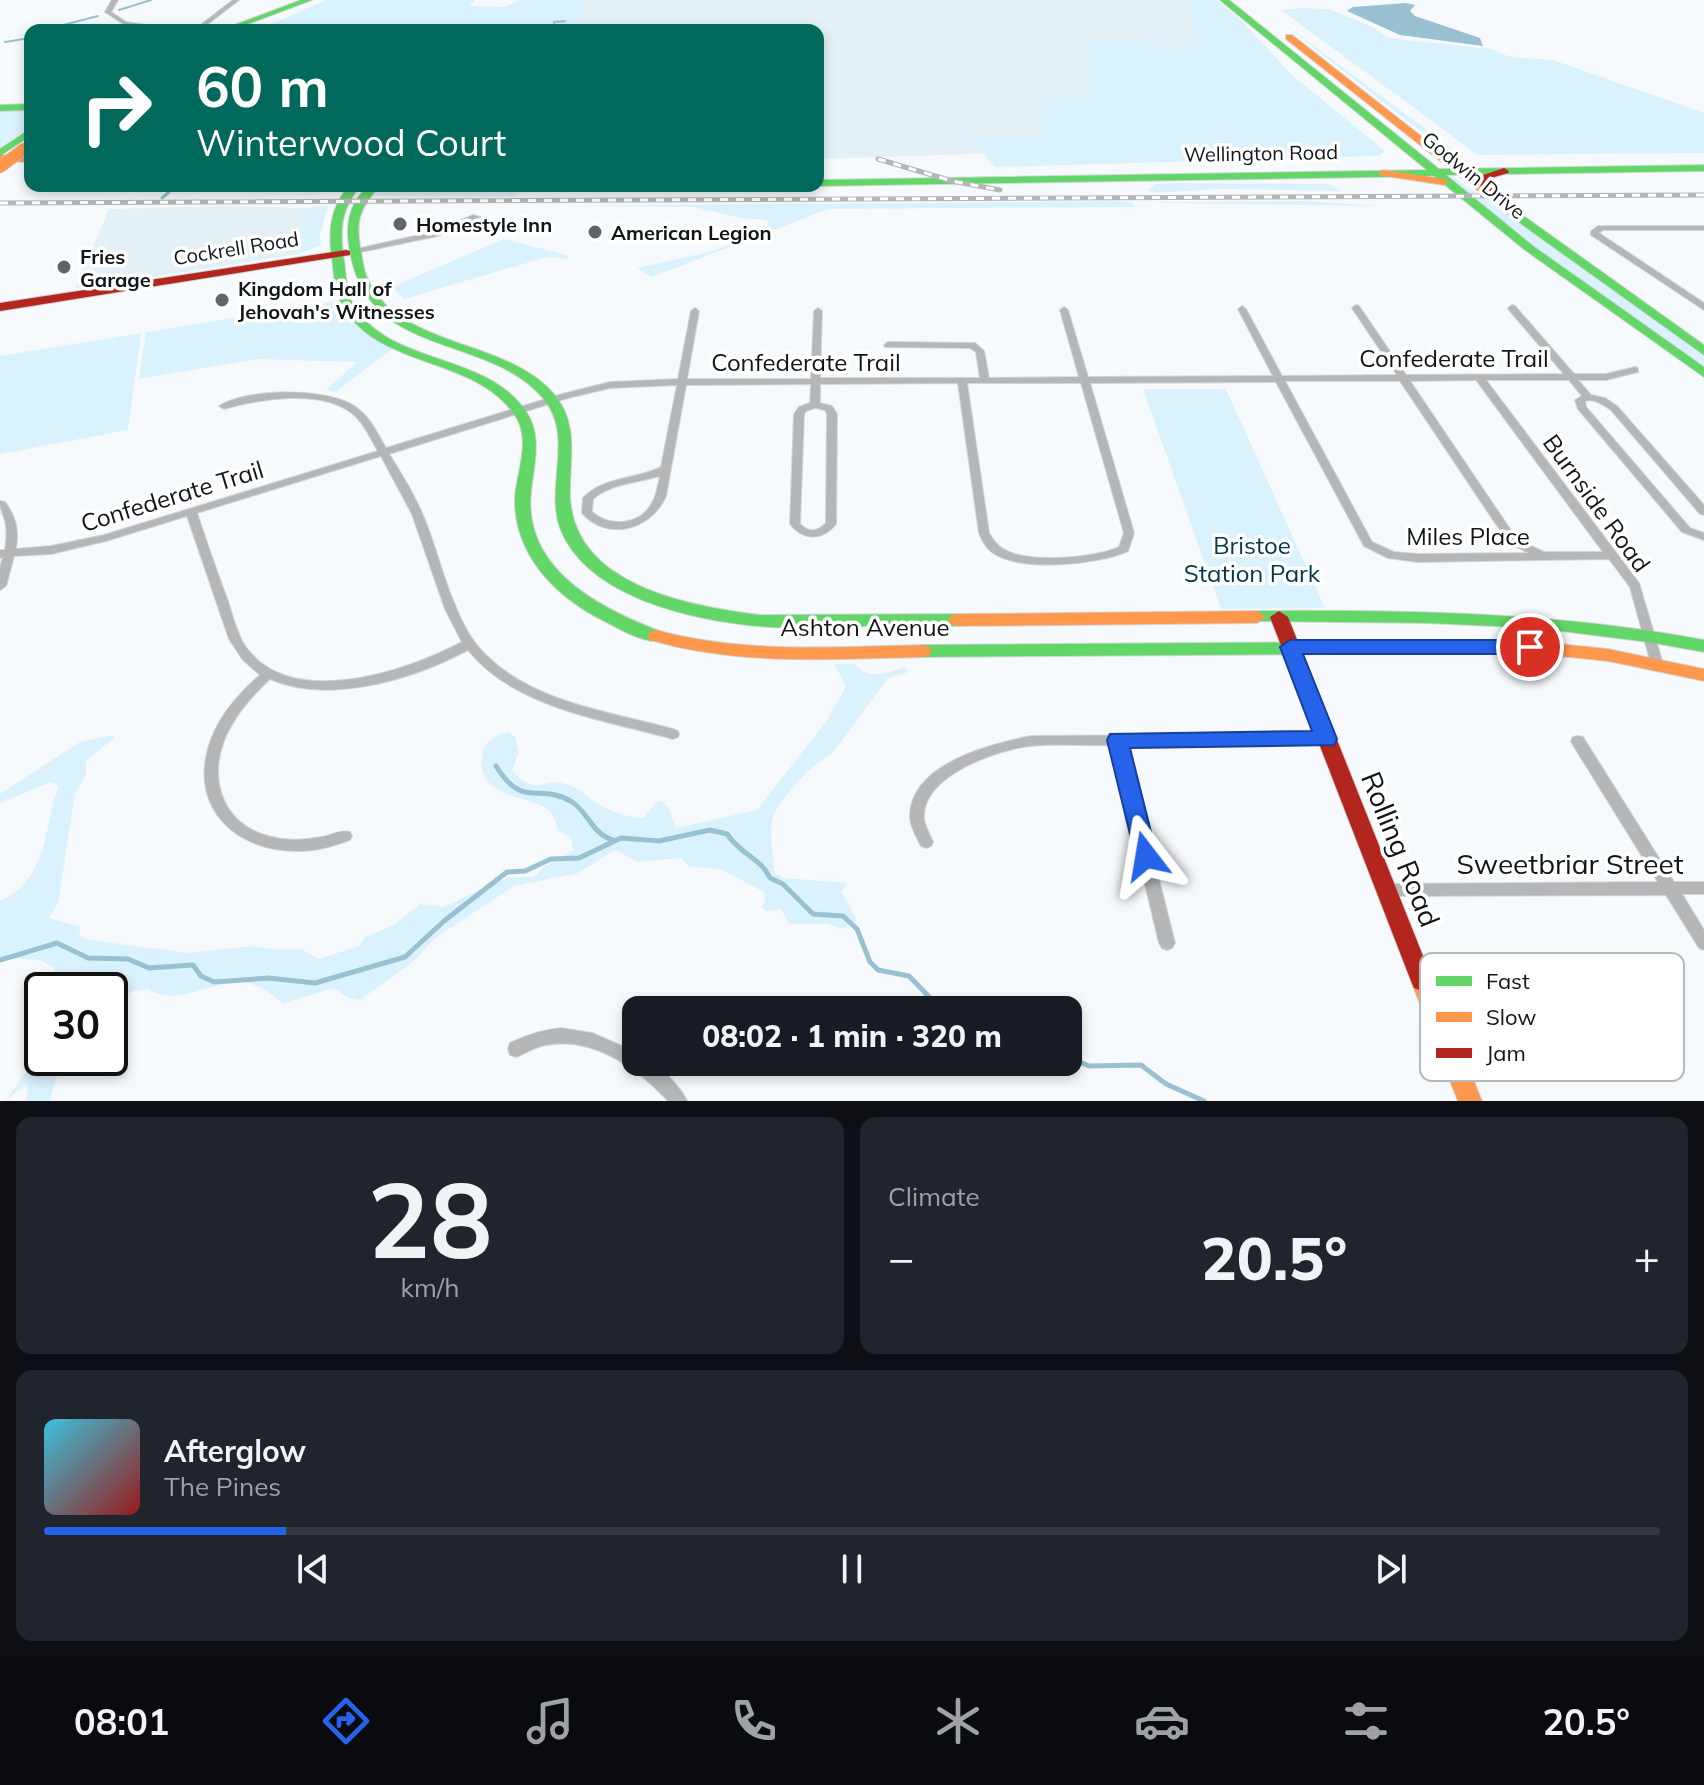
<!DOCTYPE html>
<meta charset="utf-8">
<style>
:root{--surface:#171b24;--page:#20242c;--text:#f1f3f6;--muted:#9ea1a6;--line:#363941;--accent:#2563eb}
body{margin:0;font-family:Mulish,sans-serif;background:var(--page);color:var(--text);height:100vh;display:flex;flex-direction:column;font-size:30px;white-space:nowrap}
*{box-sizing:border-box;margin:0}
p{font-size:26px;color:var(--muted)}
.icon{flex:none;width:44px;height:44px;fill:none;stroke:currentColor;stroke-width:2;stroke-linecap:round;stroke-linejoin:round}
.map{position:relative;height:1101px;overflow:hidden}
.panel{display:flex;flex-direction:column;gap:16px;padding:16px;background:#0d0f14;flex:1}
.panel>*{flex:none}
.hud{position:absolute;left:24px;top:24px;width:800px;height:168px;border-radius:16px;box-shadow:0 4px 12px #0003;background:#00695c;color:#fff;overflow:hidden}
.speed{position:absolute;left:24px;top:972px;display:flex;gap:16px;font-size:40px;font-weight:700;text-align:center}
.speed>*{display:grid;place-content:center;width:104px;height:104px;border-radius:50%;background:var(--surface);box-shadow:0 4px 12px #0003;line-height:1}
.speed .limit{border:4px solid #111;border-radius:12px;background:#fff;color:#111}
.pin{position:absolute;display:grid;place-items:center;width:68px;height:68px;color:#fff;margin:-34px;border:4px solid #fff;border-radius:50%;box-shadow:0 2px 8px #0007}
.me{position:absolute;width:88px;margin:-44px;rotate:346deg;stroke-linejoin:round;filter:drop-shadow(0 0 6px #0008)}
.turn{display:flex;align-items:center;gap:28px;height:168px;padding:0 40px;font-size:36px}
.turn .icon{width:104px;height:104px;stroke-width:2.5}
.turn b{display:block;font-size:56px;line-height:68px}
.big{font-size:60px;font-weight:800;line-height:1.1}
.panel .card{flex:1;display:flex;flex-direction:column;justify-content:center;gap:12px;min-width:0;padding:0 28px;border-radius:16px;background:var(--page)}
.panel .dial{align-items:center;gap:0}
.dial b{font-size:104px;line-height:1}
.song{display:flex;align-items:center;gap:24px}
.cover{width:96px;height:96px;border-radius:12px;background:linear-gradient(135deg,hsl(190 70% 55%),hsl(0 70% 35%))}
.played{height:8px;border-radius:4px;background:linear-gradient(90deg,var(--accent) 15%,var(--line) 15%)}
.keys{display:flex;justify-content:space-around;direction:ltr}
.heat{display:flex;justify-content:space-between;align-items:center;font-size:44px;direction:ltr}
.panel .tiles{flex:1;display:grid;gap:16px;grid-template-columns:1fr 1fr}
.card:last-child{grid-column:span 2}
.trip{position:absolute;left:622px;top:996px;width:460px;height:80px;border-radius:16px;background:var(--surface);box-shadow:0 4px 12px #0003;font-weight:800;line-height:80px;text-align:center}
.tabs{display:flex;height:128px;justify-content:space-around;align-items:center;background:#090b0e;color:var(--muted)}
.tabs .icon{width:56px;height:56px}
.tabs .on{color:var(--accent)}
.tabs b{font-size:36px;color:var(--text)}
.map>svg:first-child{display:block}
.built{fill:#e3f1f6}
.green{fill:#daf2fd}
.water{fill:#99c1d1}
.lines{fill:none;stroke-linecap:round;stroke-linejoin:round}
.stream-far2{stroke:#99c1d1;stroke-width:2}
.stream-far1{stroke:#99c1d1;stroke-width:3}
.stream{stroke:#99c1d1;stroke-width:5}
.street-casing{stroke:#d3d5d7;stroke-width:2}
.fast-casing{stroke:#d3d5d7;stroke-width:2}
.slow-casing{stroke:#d3d5d7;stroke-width:2}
.jam-casing{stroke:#d3d5d7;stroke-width:2}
.street{fill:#b4b6b7;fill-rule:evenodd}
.fast{fill:#63d668;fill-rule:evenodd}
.slow{fill:#ff974d;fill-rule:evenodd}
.jam{fill:#b3261e;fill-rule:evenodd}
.rail-casing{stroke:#b4b6b7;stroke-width:5}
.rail{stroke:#fff;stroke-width:3;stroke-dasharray:8;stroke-linecap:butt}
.slow-bridge-casing{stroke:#d3d5d7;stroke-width:13;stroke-linecap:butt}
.slow-bridge{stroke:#ff974d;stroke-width:12}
.route{fill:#2563eb;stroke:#184099;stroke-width:2}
.poi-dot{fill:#616567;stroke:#fff;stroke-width:3}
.labels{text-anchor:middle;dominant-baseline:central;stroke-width:7;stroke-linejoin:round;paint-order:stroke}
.far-street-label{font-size:20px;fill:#101517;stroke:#fff}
.far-poi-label{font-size:20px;font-weight:bold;fill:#101517;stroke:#fff;text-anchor:start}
.street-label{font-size:24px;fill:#101517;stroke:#fff}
.park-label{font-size:24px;fill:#023747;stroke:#fff}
.near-street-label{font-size:28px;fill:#101517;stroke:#fff}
.key{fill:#fff;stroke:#b7b9b9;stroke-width:2}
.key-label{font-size:22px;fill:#101517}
</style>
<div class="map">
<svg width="1704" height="1101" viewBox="0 0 1704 1101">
<rect width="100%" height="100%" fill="#f7fafc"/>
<path class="built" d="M 546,0 L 1184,0 L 1202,47 L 1060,151 L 818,159 L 818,30 L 570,30 Z
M 383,186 L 523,186 L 515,197 L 368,196 Z
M 219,206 L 307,208 L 299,254 L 75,289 L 109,209 Z"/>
<path class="green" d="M 326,0 L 475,0 L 469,6 L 506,7 L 520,0 L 587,0 L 580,3 L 578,30 L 258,30 Z
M 1184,0 L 1216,0 L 1242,21 L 1292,75 L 1385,151 L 1379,156 L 995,167 L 967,138 L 1037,139 L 1044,97 L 1089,97 L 1088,44 L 1202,47 Z
M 1302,8 L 1329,9 L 1373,27 L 1389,38 L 1490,49 L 1511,57 L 1553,60 L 1704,113 L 1704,153 L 1478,155 L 1281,10 Z
M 1267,11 L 1458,153 L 1458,156 L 1416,128 Z
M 30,110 L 30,127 L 0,148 L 0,111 Z
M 1452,176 L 1704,355 L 1704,368 L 1563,270 L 1450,180 Z
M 1178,183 L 1328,184 L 1341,191 L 1222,189 L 1154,193 L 1148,190 L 1155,184 Z
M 1121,201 L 1131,202 L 1136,207 L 828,209 L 652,277 L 637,268 L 709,252 L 765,232 L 768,220 L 741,218 L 694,207 L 558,206 Z
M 1303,201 L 1381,206 L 1158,203 L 1161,202 Z
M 328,205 L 320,235 L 321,245 L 299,254 L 307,208 Z
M 504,239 L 566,255 L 570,259 L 547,257 L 404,299 L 392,287 Z
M 337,301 L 360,329 L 392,349 L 336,392 L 326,390 L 357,362 L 257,359 L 139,379 L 146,332 Z
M 141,333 L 128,430 L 0,454 L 0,356 Z
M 1143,389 L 1226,389 L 1325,608 L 1221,609 Z
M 834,664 L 855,664 C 868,681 888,673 905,667 L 909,672 L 888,678 L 832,754 C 815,761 779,799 773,818 C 768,835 774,856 775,874 L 785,878 L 847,883 L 841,892 L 857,919 L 854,925 L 842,929 L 828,924 L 789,924 L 781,909 L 766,911 L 761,907 L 765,901 L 764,892 L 722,870 L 688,866 L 681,858 L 637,862 L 615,850 L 578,873 L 514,886 L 434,939 L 414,961 L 360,1000 L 348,998 L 334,988 L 283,1003 C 273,996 264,987 251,984 C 216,975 180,1010 148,989 L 133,991 L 110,1005 L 110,990 L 51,990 L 54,983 L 55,968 L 39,960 L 0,957 L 0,901 C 47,880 44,830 58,786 L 51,782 L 0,803 L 0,794 L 80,742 L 113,735 L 114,738 L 86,761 L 86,775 L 75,794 L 58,903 L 49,918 L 81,927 L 79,936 L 89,940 L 189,953 L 253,946 L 277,950 L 301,949 L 319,959 L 359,946 L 365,937 L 394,925 L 420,904 L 443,907 L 509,877 L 534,877 L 545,866 L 573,851 L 571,838 L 558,830 C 555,821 554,814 546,808 C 526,796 476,796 482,757 C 484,741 493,737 507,732 L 515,736 L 519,752 L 512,770 C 536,799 544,775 569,785 C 578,788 584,794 591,799 C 605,810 625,817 644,818 L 656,802 L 661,801 L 669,808 L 676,828 L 757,810 L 828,719 L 846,686 Z
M 42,1017 L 42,1058 L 71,1058 L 56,1077 L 50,1101 L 26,1101 L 28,1083 L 5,1101 L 37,1057 C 30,1043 33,1028 42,1017 Z"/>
<path class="water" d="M 1406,3 L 1415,5 L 1410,11 L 1415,16 L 1480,38 L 1483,46 L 1400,35 L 1347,11 L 1353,7 Z"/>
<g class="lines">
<path class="stream-far2" d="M 119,10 L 151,0
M 44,30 L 98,16
M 555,30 L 554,22 L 565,21
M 561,30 L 566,30
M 5,42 L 30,38"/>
<path class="stream-far1" d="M 162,198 L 169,192"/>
<path class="stream" d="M 496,766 C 523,810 539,782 572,802 C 589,813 592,834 613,840
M 0,960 L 57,943 L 88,958 L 128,959 L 149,968 L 193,965 L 201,976 L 214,982 L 268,978 L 315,983 L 405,957 L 444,921 L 507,872 L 525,871 L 551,859 L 579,858 L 621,838 L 659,841 L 710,830 L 727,834 C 742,856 760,857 770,878 L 783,884 L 813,914 L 843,916 L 857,929 L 870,962 L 878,970 L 909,976 L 937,1005 L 954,1010
M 1068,1057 L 1089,1066 L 1141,1065 L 1166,1084 L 1204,1101"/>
<g class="street-casing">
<path id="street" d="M 112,0 L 118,0 L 111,12 L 126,22 L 179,30 L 164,30 L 125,25 L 105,12 Z
M 233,0 L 239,0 L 200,30 L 194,30 Z
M 473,215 L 480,217 L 438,236 L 356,253 L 352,251 L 356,249 L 433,232 Z
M 1598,226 L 1704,226 L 1704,230 L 1603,230 L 1599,233 L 1704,303 L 1704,310 L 1591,235 L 1591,231 Z
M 1356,305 L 1359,306 L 1406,375 L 1564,374 L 1509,310 L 1508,308 L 1512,305 L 1515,306 L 1574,374 L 1606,374 L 1635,367 L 1638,368 L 1638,372 L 1606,380 L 1578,380 L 1591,395 L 1605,398 L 1617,406 L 1704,505 L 1704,515 L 1700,514 L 1611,410 C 1603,405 1594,398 1585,401 L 1586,407 L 1690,528 L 1704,533 L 1704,540 L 1682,532 L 1578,409 L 1575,400 L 1582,396 L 1569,380 L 1486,380 L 1639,583 L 1663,664 L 1661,667 L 1653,667 L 1651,664 L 1630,587 L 1609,559 L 1418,562 L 1388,558 L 1364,546 L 1276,382 L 1090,383 L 1134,533 L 1128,551 C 1098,565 1021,572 993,553 C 986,548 982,541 979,533 L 958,383 L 820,384 L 820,403 L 832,406 L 837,414 L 836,524 C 823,541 803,541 790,524 L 794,414 L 799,407 L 810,403 L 811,384 L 686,385 L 666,496 C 651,530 608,542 582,513 L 583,498 C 604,476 635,480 661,467 L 677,385 L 610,388 L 568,398 L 389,454 C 401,473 413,492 422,513 C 435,543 442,575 455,605 C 462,623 472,642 487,656 C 535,703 611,712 673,729 L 678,731 L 679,734 L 678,737 L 673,739 C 605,720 514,708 468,650 C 414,679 329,705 270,679 C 255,693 241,708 231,726 C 205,771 218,825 272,837 C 287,841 305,840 321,837 C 331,836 340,829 350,832 L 352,836 L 350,840 C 333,846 315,852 296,851 C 238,851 191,810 208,749 C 216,719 237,695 260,675 L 243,660 L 229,639 L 187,516 L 106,541 L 51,554 L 14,556 L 6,586 L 0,590 L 0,567 L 3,557 L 0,558 L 0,550 L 5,550 C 6,541 8,531 5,521 C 3,513 0,510 0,501 L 5,502 C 16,517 19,530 16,549 L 51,546 L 104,535 L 378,451 C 370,438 364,423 353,414 C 322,388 259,399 224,409 L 219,406 C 248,388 329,387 357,408 C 371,418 378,435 386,448 L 562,394 L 610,382 L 678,379 L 691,311 L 695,308 L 699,311 L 687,379 L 811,379 L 814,311 L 818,308 L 822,311 L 820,378 L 980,378 L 976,352 L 970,348 L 885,347 L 884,345 L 888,342 L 975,343 L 984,351 L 989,378 L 1079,377 L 1060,310 L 1064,307 L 1068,310 L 1088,377 L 1273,376 L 1238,309 L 1242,306 L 1246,309 L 1282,376 L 1397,375 L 1352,308 ZM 1476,380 L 1603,552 L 1544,552 L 1523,542 L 1512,532 L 1410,381 ZM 1285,381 L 1400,381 L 1504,536 L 1515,546 L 1529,553 L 1418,554 L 1394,552 L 1372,542 ZM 967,383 L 1081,383 L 1124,533 L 1119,547 C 1095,558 1031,563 1007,551 C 998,547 994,541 989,533 ZM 815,408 L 825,410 L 827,414 L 826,523 C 817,532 809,533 800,524 L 804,414 L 806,411 ZM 381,456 L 412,514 L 445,609 L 462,642 C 406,672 284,713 242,641 C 236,629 232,614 228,601 C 217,572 207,543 197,513 ZM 660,476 C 658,484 657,494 653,501 C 642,525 611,528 592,512 L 593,499 C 612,483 637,483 660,476 Z
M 1326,734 L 1331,735 L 1333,739 L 1331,743 L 1326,744 L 1125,745 L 1175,943 L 1172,948 L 1167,950 L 1162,948 L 1159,943 L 1112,745 C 1085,746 1057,743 1030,746 C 996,750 921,776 924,819 C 925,826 930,835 933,842 L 931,846 L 926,848 L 921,846 C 917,838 910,826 910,817 C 910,764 990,744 1031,736 Z
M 1578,736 L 1583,737 L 1674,882 L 1704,882 L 1704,894 L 1682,894 L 1704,930 L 1704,950 L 1699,948 L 1666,895 L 1387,896 L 1382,894 L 1380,890 L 1382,886 L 1387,884 L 1658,882 L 1573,745 L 1571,741 L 1573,737 Z
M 561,1028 L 592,1033 L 636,1052 L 636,1062 C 641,1062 645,1061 650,1062 C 661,1065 683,1091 687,1101 L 668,1101 C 638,1068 593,1036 546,1045 C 535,1047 526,1053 516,1057 L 510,1055 L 508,1049 L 510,1043 C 527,1035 542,1030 561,1028 Z"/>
</g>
<g class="fast-casing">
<path id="fast" d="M 301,0 L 312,0 L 232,30 L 221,30 Z
M 1220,0 L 1229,0 L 1439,169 L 1704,165 L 1704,171 L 1446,175 L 1533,246 L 1704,367 L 1704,377 L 1525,250 L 1434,176 L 818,186 L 818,180 L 1427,170 Z
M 30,104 L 30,110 L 0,111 L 0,105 Z
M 30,129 L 30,136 L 0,156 L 0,149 Z
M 349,186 L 360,186 C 341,210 339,230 344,260 C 346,274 346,289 352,302 C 386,366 484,351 525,410 C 543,435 534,463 531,492 C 523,570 601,609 662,632 L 665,636 L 662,640 C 646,645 620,629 606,622 C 557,598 513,555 515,497 C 517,470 532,439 514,414 C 472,354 374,370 340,301 C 334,289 334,273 332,259 C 328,231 330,208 349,186 Z
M 368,186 L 379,186 C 359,210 355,221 361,252 C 363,262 364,273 369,282 C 402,348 506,339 553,393 C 579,423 570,455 570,491 C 569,585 688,606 760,615 L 957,614 L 963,616 L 966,620 L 963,624 C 938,631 899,626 872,626 C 834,626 795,630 757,626 C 692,620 586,597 560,528 C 545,486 575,435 543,398 C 486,332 369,360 350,252 C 345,226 348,205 368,186 Z
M 1506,209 L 1514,209 L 1704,345 L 1704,355 L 1506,213 Z
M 1257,611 C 1407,610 1556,612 1704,640 L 1704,652 L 1648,642 L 1537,628 L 1426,623 L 1251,621 L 1248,617 L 1251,613 Z
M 1461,641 L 1467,643 L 1470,647 L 1467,651 L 1461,653 L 923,657 L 917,655 L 914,651 L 917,647 L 923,645 Z"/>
</g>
<g class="slow-casing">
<path id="slow" d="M 1286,35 L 1292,35 L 1514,209 L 1514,213 L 1506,213 L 1286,39 Z
M 0,155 L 30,156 L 30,162 L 0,161 Z
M 1383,170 L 1444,179 L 1449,182 L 1444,185 L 1379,175 L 1378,173 Z
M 1257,611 L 1266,617 L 1257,623 L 957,626 L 951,624 L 948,620 L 951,616 L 957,614 Z
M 656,630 C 744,654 833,647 923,645 L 929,647 L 932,651 L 929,655 L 923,657 C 831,659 740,666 650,640 L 647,636 L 650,632 Z
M 1461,641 L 1530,641 L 1608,649 L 1704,669 L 1704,681 L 1608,661 L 1530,653 L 1455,651 L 1452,647 L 1455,643 Z
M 1422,971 L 1430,974 L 1482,1101 L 1458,1101 L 1411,981 L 1414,974 Z"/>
</g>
<g class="jam-casing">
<path id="jam" d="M 1504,168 L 1509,171 L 1508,173 L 1488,179 L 1494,194 L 1485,196 L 1477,177 Z
M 346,250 L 350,251 L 350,255 L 0,311 L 0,303 Z
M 1279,611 L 1288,617 L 1433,981 L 1430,988 L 1422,991 L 1414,988 L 1411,981 L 1270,617 Z"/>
</g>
<use href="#street" class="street"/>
<use href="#fast" class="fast"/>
<use href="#slow" class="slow"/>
<use href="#jam" class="jam"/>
<g class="rail-casing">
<path id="rail" d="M 878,159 L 952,181 L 1000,190
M 0,203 L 1704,195"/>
</g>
<use href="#rail" class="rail"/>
<g class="slow-bridge-casing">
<path id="slow-bridge" d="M 0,167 L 24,149"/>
</g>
<use href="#slow-bridge" class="slow-bridge"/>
</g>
<path class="route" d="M 1290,640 L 1530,640 L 1540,647 L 1530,654 L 1303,654 L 1337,739 L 1334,745 L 1130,748 L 1157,856 L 1154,863 L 1146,866 L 1137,863 L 1107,740 L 1110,734 L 1312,731 L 1280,647 Z"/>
<g class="poi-dot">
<circle cx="400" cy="224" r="8"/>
<circle cx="595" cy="232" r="8"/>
<circle cx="64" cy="267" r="8"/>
<circle cx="222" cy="300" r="8"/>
</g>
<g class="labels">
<g class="far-street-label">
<text transform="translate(1261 153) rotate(-1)">Wellington Road</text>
<text transform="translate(1474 175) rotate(39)">Godwin Drive</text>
<text transform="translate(236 248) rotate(-9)">Cockrell Road</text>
</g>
<g class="far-poi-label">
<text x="416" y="224">Homestyle Inn</text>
<text x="611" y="232">American Legion</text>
<text x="80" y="256">Fries<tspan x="80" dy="23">Garage</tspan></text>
<text x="238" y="288">Kingdom Hall of<tspan x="238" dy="23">Jehovah's Witnesses</tspan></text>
</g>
<g class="street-label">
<text x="1454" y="358">Confederate Trail</text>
<text x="806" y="362">Confederate Trail</text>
<text transform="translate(172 496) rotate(-17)">Confederate Trail</text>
<text transform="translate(1597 503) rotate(54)">Burnside Road</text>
<text x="1468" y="536">Miles Place</text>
<text x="865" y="627">Ashton Avenue</text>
</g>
<g class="park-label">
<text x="1252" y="545">Bristoe<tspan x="1252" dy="28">Station Park</tspan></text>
</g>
<g class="near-street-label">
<text transform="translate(1401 849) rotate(68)">Rolling Road</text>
<text x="1570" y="863">Sweetbriar Street</text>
</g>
</g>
<rect x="1420" y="953" width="264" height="128" rx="12" class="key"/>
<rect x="1436" y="976" width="36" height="10" fill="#63d668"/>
<rect x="1436" y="1012" width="36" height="10" fill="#ff974d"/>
<rect x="1436" y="1048" width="36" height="10" fill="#b3261e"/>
<g class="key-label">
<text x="1486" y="989">Fast</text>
<text x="1486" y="1025">Slow</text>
<text x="1486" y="1061">Jam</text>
</g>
</svg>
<div class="speed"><div class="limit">30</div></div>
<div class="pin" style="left:1530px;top:647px;background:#d93025"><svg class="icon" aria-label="arrive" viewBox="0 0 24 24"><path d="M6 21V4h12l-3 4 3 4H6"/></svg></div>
<svg class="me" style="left:1146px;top:856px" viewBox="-20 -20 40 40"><path d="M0-17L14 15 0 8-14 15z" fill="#2563eb" stroke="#fff" stroke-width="4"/></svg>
<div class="trip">08:02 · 1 min · 320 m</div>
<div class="hud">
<div class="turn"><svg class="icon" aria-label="right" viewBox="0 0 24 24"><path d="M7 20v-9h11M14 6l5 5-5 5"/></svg><div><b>60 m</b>Winterwood Court</div></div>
</div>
</div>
<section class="panel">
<div class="tiles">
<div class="card dial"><b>28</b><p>km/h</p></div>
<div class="card"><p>Climate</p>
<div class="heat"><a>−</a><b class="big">20.5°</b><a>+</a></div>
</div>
<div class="card">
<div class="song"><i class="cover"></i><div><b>Afterglow</b><p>The Pines</p></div></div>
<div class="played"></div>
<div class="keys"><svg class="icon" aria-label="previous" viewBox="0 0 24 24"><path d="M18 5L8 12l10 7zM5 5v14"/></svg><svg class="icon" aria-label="pause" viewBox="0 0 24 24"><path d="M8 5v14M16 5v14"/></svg><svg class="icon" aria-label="next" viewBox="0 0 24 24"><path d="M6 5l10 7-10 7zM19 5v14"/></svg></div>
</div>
</div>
</section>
<nav class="tabs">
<b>08:01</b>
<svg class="icon on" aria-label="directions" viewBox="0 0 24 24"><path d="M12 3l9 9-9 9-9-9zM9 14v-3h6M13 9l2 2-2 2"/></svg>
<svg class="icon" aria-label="music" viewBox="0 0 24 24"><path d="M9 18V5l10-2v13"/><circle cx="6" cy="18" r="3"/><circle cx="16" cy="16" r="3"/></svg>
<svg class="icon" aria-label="phone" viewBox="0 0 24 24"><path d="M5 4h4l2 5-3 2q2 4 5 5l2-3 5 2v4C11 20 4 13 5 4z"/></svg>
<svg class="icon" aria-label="climate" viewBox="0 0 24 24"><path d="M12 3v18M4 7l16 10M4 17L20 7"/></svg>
<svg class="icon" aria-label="car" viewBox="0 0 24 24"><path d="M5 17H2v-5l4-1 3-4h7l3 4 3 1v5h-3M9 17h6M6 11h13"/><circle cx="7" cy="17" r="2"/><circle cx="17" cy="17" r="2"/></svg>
<svg class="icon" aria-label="filters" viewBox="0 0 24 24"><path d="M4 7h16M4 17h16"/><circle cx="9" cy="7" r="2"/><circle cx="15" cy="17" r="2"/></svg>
<b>20.5°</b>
</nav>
